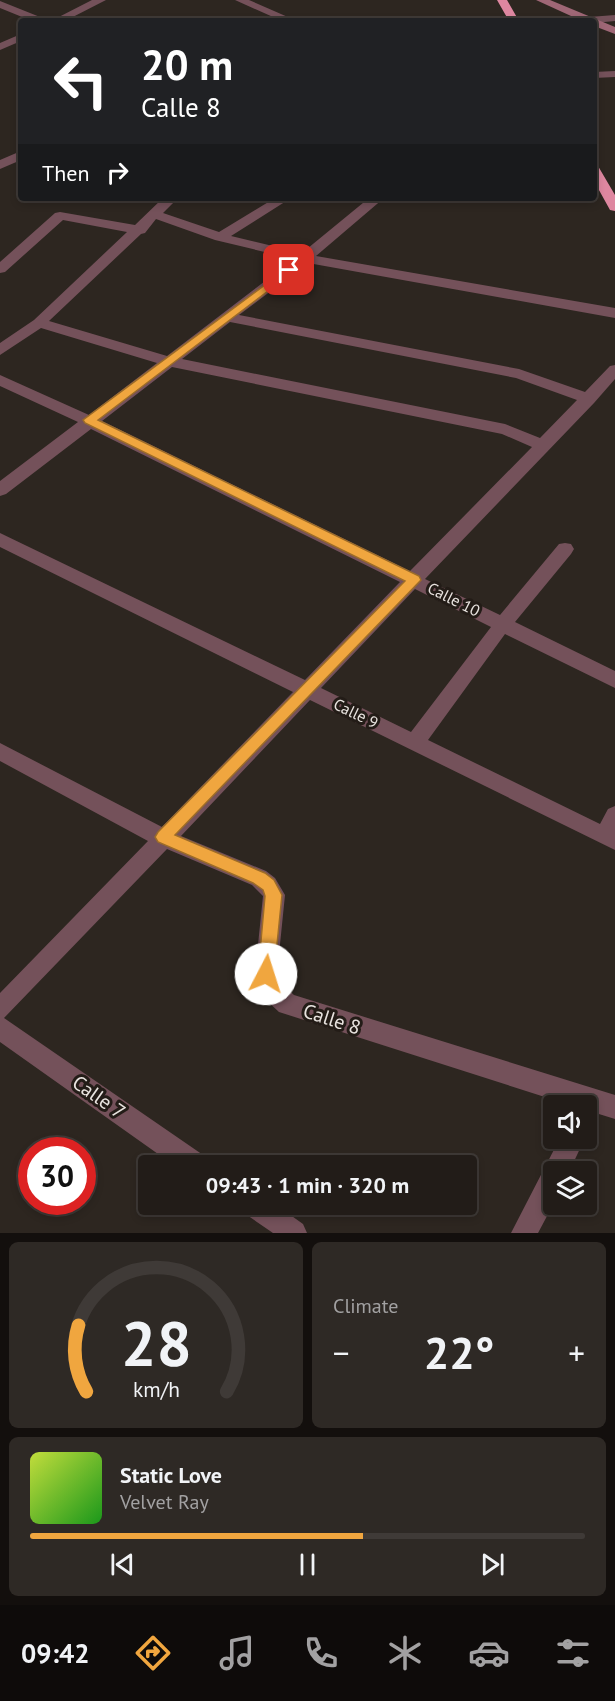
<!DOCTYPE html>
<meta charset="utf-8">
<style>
:root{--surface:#221c18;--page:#2e2925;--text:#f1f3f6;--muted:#a2a1a2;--line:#3f3a37;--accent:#f0a63f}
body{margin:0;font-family:"PT Sans",sans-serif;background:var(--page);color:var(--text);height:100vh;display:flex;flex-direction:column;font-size:22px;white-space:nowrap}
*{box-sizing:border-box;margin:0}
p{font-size:20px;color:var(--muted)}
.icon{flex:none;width:33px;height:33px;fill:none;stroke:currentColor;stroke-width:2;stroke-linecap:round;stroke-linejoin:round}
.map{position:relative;height:1233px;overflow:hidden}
.drawer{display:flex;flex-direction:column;gap:9px;padding:9px;background:#130f0d;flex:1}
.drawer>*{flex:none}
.top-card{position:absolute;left:18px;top:18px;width:579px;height:183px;border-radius:6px;box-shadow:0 3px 9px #0003,0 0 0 2px var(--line);background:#202124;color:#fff;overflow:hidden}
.fabs{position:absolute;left:543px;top:1095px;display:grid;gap:12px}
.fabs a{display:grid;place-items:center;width:54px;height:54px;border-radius:6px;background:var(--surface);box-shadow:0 3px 9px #0003,0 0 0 2px var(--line);font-size:30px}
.speed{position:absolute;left:18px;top:1137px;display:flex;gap:12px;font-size:30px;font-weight:700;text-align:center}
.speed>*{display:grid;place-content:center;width:78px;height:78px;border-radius:50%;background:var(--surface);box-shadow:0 3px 9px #0003,0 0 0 2px var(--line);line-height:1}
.speed .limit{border:9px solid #d22;background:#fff;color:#111}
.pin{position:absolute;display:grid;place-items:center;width:51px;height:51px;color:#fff;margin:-26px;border-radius:12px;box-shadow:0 3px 9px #0006}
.me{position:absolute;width:66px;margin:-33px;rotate:5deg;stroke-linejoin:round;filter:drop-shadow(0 0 4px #0008)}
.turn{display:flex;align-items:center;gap:21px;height:126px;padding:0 24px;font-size:27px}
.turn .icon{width:78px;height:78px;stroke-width:2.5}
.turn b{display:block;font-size:42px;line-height:51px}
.then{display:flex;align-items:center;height:57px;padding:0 24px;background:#0003;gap:12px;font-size:22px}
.big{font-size:45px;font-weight:800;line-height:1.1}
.drawer .tile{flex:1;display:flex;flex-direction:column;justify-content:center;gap:9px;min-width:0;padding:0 21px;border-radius:9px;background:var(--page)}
.drawer .dial{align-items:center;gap:0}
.dial svg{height:156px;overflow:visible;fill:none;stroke:var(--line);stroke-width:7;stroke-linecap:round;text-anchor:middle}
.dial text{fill:var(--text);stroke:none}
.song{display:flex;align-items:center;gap:18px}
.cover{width:72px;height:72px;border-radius:9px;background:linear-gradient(135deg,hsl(70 70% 55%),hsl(120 70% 35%))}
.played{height:6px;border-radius:3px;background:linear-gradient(90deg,var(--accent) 60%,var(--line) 60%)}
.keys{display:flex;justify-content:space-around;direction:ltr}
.heat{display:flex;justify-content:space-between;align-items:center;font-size:33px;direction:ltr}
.drawer .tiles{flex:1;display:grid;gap:9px;grid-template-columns:1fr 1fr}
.tile:last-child{grid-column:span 2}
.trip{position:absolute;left:138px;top:1155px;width:339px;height:60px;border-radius:6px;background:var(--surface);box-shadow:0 3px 9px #0003,0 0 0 2px var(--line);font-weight:800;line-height:60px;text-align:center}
.tabs{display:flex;height:96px;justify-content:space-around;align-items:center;background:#0e0b0a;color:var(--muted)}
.tabs .icon{width:42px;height:42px}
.tabs .on{color:var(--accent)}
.tabs b{font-size:27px;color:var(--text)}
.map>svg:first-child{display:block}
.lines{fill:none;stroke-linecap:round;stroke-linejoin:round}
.street{fill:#74515a;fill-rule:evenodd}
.secondary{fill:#9f6776;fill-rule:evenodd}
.highway{fill:#de87a0;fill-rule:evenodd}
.route{fill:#f0a63f;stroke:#9c6c29;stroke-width:1.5}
.labels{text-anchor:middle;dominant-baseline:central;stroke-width:6;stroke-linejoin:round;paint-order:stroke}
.street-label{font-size:16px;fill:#e8e3df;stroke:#231c17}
.near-street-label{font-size:20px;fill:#e8e3df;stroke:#231c17}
</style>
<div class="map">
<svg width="615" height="1233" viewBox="0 0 615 1233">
<rect width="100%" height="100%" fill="#2d2620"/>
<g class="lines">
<path class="street" d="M 92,0 L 106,0 L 65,21 L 51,21 Z
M 235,0 L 249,0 L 297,21 L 282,21 Z
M 0,1 L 45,19 L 46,21 L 32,21 L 0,8 Z
M 615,15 L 615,21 L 594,23 L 594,21 L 584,20 L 589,17 Z
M 21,34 L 21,41 L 0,50 L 0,43 Z
M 615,71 L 615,77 L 594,78 L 594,72 Z
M 21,151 L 21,160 L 0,169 L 0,160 Z
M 163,198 L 178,198 L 163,213 L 219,232 L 275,198 L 291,198 L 231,236 L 302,253 L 369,198 L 384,198 L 316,256 L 615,308 L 615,318 L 308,263 L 239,315 L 519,369 L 585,392 L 610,366 L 615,365 L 615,379 L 594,403 L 425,579 L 500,615 L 559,544 L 565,543 L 571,544 L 574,549 L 571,554 L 515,622 L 615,671 L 615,688 L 505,634 L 428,740 L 600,824 L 608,809 L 615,806 L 615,850 L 310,700 L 181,836 L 266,871 L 275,878 L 285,895 L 277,974 L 281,983 L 294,995 L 615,1095 L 615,1119 L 586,1110 L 586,1106 L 573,1106 L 279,1012 L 265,999 L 255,974 L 263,896 L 252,885 L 167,849 L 4,1018 L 206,1157 L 209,1166 L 175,1166 L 0,1042 L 0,993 L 148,841 L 0,761 L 0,743 L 162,827 L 293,692 L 0,547 L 0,533 L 305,680 L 400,582 L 91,429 L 6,494 L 0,496 L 0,481 L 78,422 L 0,386 L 0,375 L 89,415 L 157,363 L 41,328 L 0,355 L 0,343 L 34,320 L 127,232 L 63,220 L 5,272 L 0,273 L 0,262 L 55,213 L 60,212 L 135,225 ZM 156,219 L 215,240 L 294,259 L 167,356 L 49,321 L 141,234 L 145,233 ZM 230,322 L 516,378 L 577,400 L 540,438 L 505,424 L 182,359 ZM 172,367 L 502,434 L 532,447 L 410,571 L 102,421 ZM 415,589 L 491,627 L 411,732 L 321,688 Z
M 560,1138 L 585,1138 L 569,1172 L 554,1172 L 554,1203 L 538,1233 L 511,1233 Z
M 241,1204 L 275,1204 L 303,1224 L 307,1233 L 273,1233 L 244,1213 Z"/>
<path class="secondary" d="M 536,0 L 550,0 L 615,27 L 615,34 L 594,26 L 594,21 L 582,21 Z"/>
<path class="highway" d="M 497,0 L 507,0 L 519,21 L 509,21 Z
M 594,165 L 598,166 L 615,195 L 615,211 L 610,210 L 594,181 Z"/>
</g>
<path class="route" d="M 289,267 L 294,270 L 293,272 L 98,420 L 419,576 L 421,580 L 175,835 L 265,873 L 274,880 L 282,895 L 274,974 L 272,980 L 266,982 L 260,980 L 258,974 L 265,896 L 263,890 L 253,883 L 158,842 L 155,837 L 158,832 L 405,581 L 85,423 L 83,420 Z"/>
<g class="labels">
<g class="street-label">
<text transform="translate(454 599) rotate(27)">Calle 10</text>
<text transform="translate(356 713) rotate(26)">Calle 9</text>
</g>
<g class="near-street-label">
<text transform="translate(332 1019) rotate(18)">Calle 8</text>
<text transform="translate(99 1097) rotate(35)">Calle 7</text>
</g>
</g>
</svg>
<div class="fabs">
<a><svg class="icon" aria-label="sound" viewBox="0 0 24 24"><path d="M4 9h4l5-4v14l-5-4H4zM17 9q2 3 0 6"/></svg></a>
<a><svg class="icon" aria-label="layers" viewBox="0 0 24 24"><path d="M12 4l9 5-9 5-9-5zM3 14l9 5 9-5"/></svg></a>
</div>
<div class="speed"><div class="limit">30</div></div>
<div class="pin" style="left:289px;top:270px;background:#d93025"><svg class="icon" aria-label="arrive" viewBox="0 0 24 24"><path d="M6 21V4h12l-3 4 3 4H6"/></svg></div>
<svg class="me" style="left:266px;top:974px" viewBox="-20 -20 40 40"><circle r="19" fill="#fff"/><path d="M0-13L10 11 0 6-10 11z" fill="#f0a63f"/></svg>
<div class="trip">09:43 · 1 min · 320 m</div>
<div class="top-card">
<div class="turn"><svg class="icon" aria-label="left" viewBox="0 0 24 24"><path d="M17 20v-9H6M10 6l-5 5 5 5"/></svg><div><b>20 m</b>Calle 8</div></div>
<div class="then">Then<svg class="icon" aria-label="right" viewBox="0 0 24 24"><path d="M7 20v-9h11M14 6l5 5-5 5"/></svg></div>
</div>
</div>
<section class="drawer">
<div class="tiles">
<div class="tile dial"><svg viewBox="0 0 100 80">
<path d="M14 69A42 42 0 1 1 86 69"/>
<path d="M14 69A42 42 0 0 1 10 35" stroke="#f0a63f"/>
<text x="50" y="56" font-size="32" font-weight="700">28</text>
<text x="50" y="72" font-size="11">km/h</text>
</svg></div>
<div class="tile"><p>Climate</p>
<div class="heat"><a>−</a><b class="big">22°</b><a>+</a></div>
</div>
<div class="tile">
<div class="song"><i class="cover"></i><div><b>Static Love</b><p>Velvet Ray</p></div></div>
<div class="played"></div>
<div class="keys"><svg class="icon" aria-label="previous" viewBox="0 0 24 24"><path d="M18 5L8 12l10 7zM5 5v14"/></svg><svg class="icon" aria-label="pause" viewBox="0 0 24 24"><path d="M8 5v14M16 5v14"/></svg><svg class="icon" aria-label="next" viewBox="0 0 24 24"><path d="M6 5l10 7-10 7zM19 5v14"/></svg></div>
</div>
</div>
</section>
<nav class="tabs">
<b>09:42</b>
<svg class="icon on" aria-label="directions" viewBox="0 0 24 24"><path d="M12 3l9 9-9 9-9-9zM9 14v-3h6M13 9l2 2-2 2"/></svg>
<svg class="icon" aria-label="music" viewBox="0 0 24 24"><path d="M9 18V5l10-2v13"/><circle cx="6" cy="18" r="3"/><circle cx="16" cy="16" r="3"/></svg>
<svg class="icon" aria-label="phone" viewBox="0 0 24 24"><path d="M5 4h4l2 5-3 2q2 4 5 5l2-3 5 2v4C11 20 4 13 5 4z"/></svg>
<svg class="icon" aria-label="climate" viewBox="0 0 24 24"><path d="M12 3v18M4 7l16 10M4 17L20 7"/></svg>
<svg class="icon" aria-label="car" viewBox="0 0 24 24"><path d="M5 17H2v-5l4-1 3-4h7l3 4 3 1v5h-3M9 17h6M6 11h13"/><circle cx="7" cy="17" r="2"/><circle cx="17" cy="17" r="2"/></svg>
<svg class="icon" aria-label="filters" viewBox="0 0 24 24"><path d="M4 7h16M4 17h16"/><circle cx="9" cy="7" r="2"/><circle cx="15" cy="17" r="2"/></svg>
</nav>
